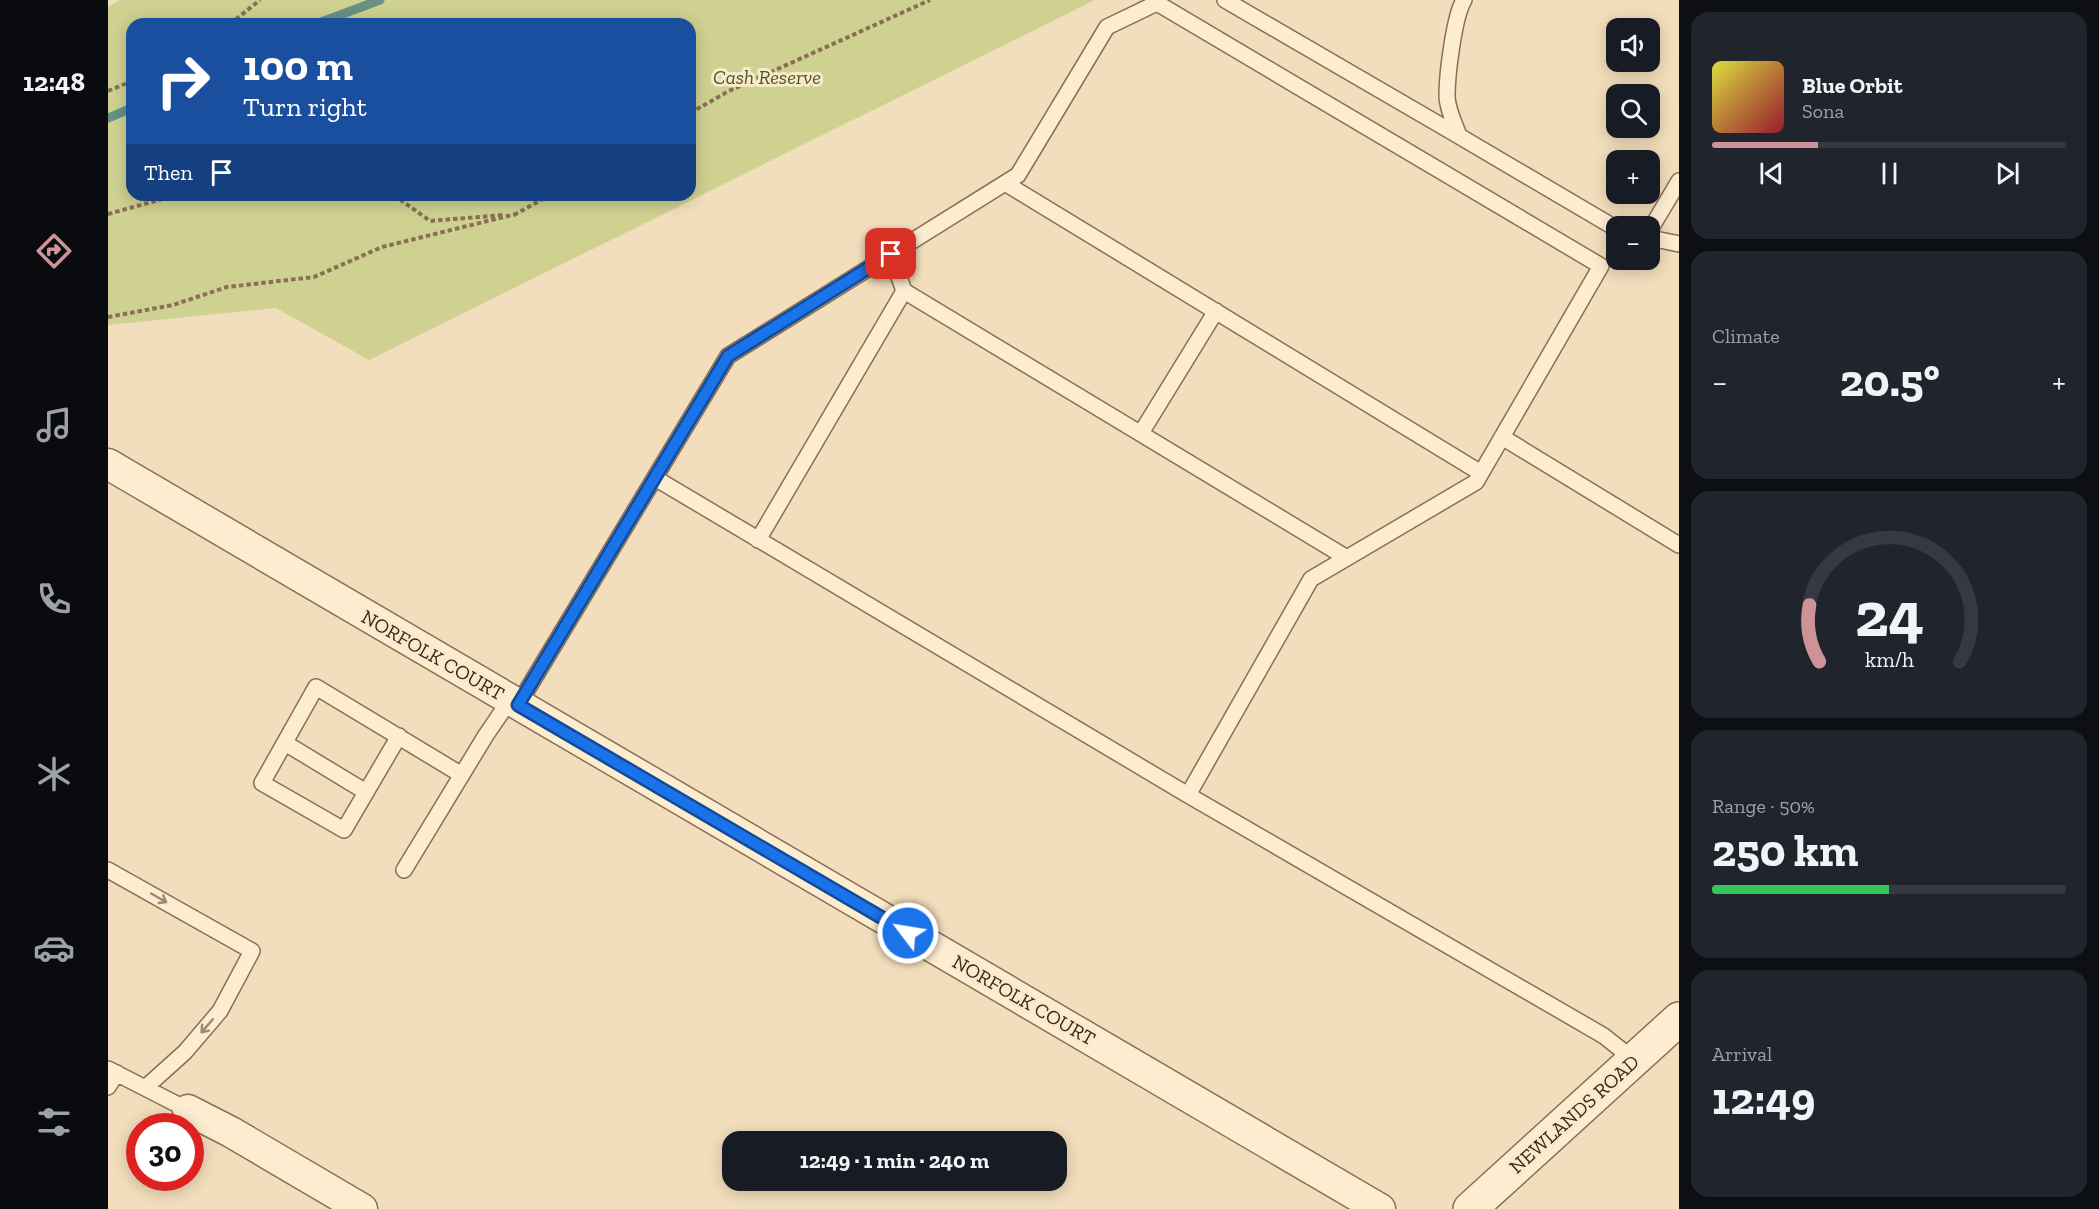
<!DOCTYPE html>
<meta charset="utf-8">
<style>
:root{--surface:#171b24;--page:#20242c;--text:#f1f3f6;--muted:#9ea1a6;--line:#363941;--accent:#cd9399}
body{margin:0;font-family:"Zilla Slab",serif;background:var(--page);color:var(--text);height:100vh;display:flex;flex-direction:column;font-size:22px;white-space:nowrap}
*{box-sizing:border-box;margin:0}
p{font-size:20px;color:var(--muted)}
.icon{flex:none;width:33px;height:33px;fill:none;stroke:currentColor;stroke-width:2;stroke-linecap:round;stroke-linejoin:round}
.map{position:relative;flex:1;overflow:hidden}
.sheet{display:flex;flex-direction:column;gap:12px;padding:12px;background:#0d0f14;width:420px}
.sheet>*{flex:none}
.hud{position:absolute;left:18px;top:18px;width:570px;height:183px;border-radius:18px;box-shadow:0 3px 15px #0003;background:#1a4fa0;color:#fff;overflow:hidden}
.tools{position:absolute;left:1498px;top:18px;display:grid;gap:12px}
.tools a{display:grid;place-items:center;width:54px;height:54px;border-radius:12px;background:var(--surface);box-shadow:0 3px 15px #0003;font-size:30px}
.speed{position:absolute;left:18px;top:1113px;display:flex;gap:12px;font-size:30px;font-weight:700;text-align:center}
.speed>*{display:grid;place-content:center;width:78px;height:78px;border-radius:50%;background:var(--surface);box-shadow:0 3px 15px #0003;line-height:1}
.speed .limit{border:9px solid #d22;background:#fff;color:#111}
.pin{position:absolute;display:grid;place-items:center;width:51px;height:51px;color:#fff;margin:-26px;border-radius:12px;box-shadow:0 3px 9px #0006}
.me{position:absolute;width:66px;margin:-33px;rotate:301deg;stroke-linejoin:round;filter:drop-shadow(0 0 4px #0008)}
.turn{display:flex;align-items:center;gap:21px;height:126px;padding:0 18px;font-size:27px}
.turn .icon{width:78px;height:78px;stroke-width:2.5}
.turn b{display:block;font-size:42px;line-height:51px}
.then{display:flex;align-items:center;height:57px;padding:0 18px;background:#0003;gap:12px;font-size:22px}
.big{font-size:45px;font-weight:700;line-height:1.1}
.sheet .card{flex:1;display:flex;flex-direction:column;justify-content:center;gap:9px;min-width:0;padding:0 21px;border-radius:18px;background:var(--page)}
.sheet .dial{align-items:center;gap:0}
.dial svg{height:156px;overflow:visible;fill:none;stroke:var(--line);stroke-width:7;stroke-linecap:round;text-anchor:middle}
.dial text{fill:var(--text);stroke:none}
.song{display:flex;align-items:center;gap:18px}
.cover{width:72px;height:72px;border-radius:9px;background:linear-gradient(135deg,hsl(60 70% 55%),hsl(350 70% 35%))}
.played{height:6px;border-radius:3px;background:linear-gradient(90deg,var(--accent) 30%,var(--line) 30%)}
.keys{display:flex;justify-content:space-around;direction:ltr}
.heat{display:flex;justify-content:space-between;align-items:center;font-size:33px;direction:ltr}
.charge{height:9px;border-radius:4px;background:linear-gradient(90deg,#34c759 50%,var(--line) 0)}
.trip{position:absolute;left:614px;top:1131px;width:345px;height:60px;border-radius:18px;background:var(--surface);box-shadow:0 3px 15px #0003;font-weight:700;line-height:60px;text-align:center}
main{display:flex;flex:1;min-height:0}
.tabs{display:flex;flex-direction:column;width:108px;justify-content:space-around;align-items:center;background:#090b0e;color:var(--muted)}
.tabs .icon{width:42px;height:42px}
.tabs .on{color:var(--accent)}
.tabs b{font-size:27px;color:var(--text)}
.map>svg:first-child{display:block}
.green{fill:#ced18f;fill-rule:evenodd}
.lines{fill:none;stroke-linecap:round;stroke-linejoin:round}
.stream{stroke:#679184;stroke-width:9}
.service-casing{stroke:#8c6e54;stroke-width:18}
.minor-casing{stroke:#8c6e54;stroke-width:33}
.tertiary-casing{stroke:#8c6e54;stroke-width:36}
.path{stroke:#8c6e54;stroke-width:4;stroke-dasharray:4.5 3;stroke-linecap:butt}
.service{stroke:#fcecd0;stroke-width:15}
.minor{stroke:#fcecd0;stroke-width:30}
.tertiary{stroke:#fcecd0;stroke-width:33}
.oneway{stroke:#9a8a75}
.route-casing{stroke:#114b97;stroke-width:15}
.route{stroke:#1a73e8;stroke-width:10}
.labels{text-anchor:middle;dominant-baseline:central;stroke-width:6;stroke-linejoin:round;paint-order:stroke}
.park-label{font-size:20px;font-style:italic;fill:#4d581f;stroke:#f9e9cd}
.street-label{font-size:20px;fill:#39271a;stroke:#f9e9cd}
</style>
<main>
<nav class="tabs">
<b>12:48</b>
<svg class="icon on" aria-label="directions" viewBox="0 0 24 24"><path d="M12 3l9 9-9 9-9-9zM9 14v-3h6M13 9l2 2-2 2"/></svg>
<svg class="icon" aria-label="music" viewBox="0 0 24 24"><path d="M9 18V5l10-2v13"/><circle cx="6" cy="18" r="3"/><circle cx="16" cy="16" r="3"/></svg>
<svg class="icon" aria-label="phone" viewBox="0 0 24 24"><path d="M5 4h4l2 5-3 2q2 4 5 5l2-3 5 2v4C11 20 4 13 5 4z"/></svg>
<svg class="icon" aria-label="climate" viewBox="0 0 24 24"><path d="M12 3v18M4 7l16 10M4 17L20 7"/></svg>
<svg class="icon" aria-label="car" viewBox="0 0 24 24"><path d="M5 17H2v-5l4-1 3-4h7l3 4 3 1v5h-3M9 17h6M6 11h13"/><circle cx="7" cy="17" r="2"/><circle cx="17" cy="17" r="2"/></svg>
<svg class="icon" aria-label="filters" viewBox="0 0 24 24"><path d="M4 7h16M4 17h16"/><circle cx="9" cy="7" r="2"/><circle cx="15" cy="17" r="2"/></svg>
</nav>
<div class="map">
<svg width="1571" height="1209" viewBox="0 0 1571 1209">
<rect width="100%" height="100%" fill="#f2debc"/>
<path class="green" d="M 12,0 L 987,0 L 261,360 L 168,308 L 0,325 L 0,7 ZM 24,24 L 582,24 L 582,195 L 24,195 Z"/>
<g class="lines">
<path class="stream" d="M 208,24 L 272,0
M 0,118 L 24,108"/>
<g class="service-casing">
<path id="service" d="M 1117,0 L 1351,136
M 1356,0 C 1346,16 1339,75 1339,96 C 1339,109 1347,124 1351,136 L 1509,229
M 897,183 L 1373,473
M 1542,230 L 1571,181
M 1542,238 L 1571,244
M 796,291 L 1239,558
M 1033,433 L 1108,311
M 1394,437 L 1571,545
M 547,478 L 1080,795 L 1496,1036 L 1526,1060
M 650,540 L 796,291 L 783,254
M 410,705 L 620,356 L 910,175 L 999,27 L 1049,3 L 1493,266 L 1368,482 L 1203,579 L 1080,795
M 291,736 L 236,830 L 154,783 L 208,687 L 354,775
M 177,743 L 258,792
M 0,870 L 144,951 L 112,1011 L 77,1052 L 37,1088
M 296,870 L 378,735 L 402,700
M 0,1069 L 80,1110
M 0,1087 L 9,1073"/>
</g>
<g class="minor-casing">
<path id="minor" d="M 0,464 L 1272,1209
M 80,1110 L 123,1132 L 254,1209"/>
</g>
<g class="tertiary-casing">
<path id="tertiary" d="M 1362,1209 L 1571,1019"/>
</g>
<path class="path" d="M 122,24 L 152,0
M 0,91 L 24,81
M 582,113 L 621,91 L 822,0
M 286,195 L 322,221 L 395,215
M 0,214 L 69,195
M 406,215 L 442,195
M 0,317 L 65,305 L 119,287 L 206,277 L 274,247 L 408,214"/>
<use href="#service" class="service"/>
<use href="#minor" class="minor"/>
<use href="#tertiary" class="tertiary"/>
</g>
<defs><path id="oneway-shaft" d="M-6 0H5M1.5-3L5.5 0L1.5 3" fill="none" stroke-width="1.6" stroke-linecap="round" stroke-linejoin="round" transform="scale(1.5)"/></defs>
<g class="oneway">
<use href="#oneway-shaft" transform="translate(51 898) rotate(30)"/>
<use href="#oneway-shaft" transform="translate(99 1026) rotate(131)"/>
</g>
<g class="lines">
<g class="route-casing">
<path id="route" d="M 783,254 L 620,356 L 410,705 L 800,933"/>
</g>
<use href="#route" class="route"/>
</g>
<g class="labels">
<g class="park-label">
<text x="659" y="77">Cash Reserve</text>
</g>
<g class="street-label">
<text transform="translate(325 655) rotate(30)">NORFOLK COURT</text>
<text transform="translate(916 1000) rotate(30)">NORFOLK COURT</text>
<text transform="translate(1466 1114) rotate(-42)">NEWLANDS ROAD</text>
</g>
</g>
</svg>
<div class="tools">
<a><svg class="icon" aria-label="sound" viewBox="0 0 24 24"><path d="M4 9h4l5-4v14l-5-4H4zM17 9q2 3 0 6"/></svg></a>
<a><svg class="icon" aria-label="search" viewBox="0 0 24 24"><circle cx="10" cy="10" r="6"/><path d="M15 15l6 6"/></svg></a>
<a>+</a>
<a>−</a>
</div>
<div class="speed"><div class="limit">30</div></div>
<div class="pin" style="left:783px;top:254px;background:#d93025"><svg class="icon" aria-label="arrive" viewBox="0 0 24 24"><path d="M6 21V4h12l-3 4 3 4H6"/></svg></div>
<svg class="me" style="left:800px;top:933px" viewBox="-20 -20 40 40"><circle r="17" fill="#1a73e8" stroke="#fff" stroke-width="3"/><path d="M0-11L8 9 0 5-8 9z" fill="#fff"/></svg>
<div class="trip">12:49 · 1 min · 240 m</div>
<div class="hud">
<div class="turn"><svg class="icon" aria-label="right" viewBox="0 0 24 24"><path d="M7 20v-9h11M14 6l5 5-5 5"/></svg><div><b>100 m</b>Turn right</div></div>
<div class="then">Then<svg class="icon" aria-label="arrive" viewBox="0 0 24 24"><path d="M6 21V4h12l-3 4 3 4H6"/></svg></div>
</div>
</div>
<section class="sheet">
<div class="card">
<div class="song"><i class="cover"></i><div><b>Blue Orbit</b><p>Sona</p></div></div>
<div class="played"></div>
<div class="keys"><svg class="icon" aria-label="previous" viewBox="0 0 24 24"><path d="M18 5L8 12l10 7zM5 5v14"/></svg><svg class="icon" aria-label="pause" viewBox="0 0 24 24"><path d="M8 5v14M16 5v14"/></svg><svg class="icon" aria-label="next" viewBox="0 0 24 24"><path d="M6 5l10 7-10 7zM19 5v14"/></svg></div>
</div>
<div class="card"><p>Climate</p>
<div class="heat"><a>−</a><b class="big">20.5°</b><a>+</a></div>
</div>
<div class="card dial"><svg viewBox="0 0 100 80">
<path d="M14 69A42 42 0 1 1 86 69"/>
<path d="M14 69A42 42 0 0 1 9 40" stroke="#cd9399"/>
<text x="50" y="56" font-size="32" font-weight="700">24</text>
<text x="50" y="72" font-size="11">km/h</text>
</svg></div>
<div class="card"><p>Range · 50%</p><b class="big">250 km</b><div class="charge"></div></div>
<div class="card"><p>Arrival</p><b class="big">12:49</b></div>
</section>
</main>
